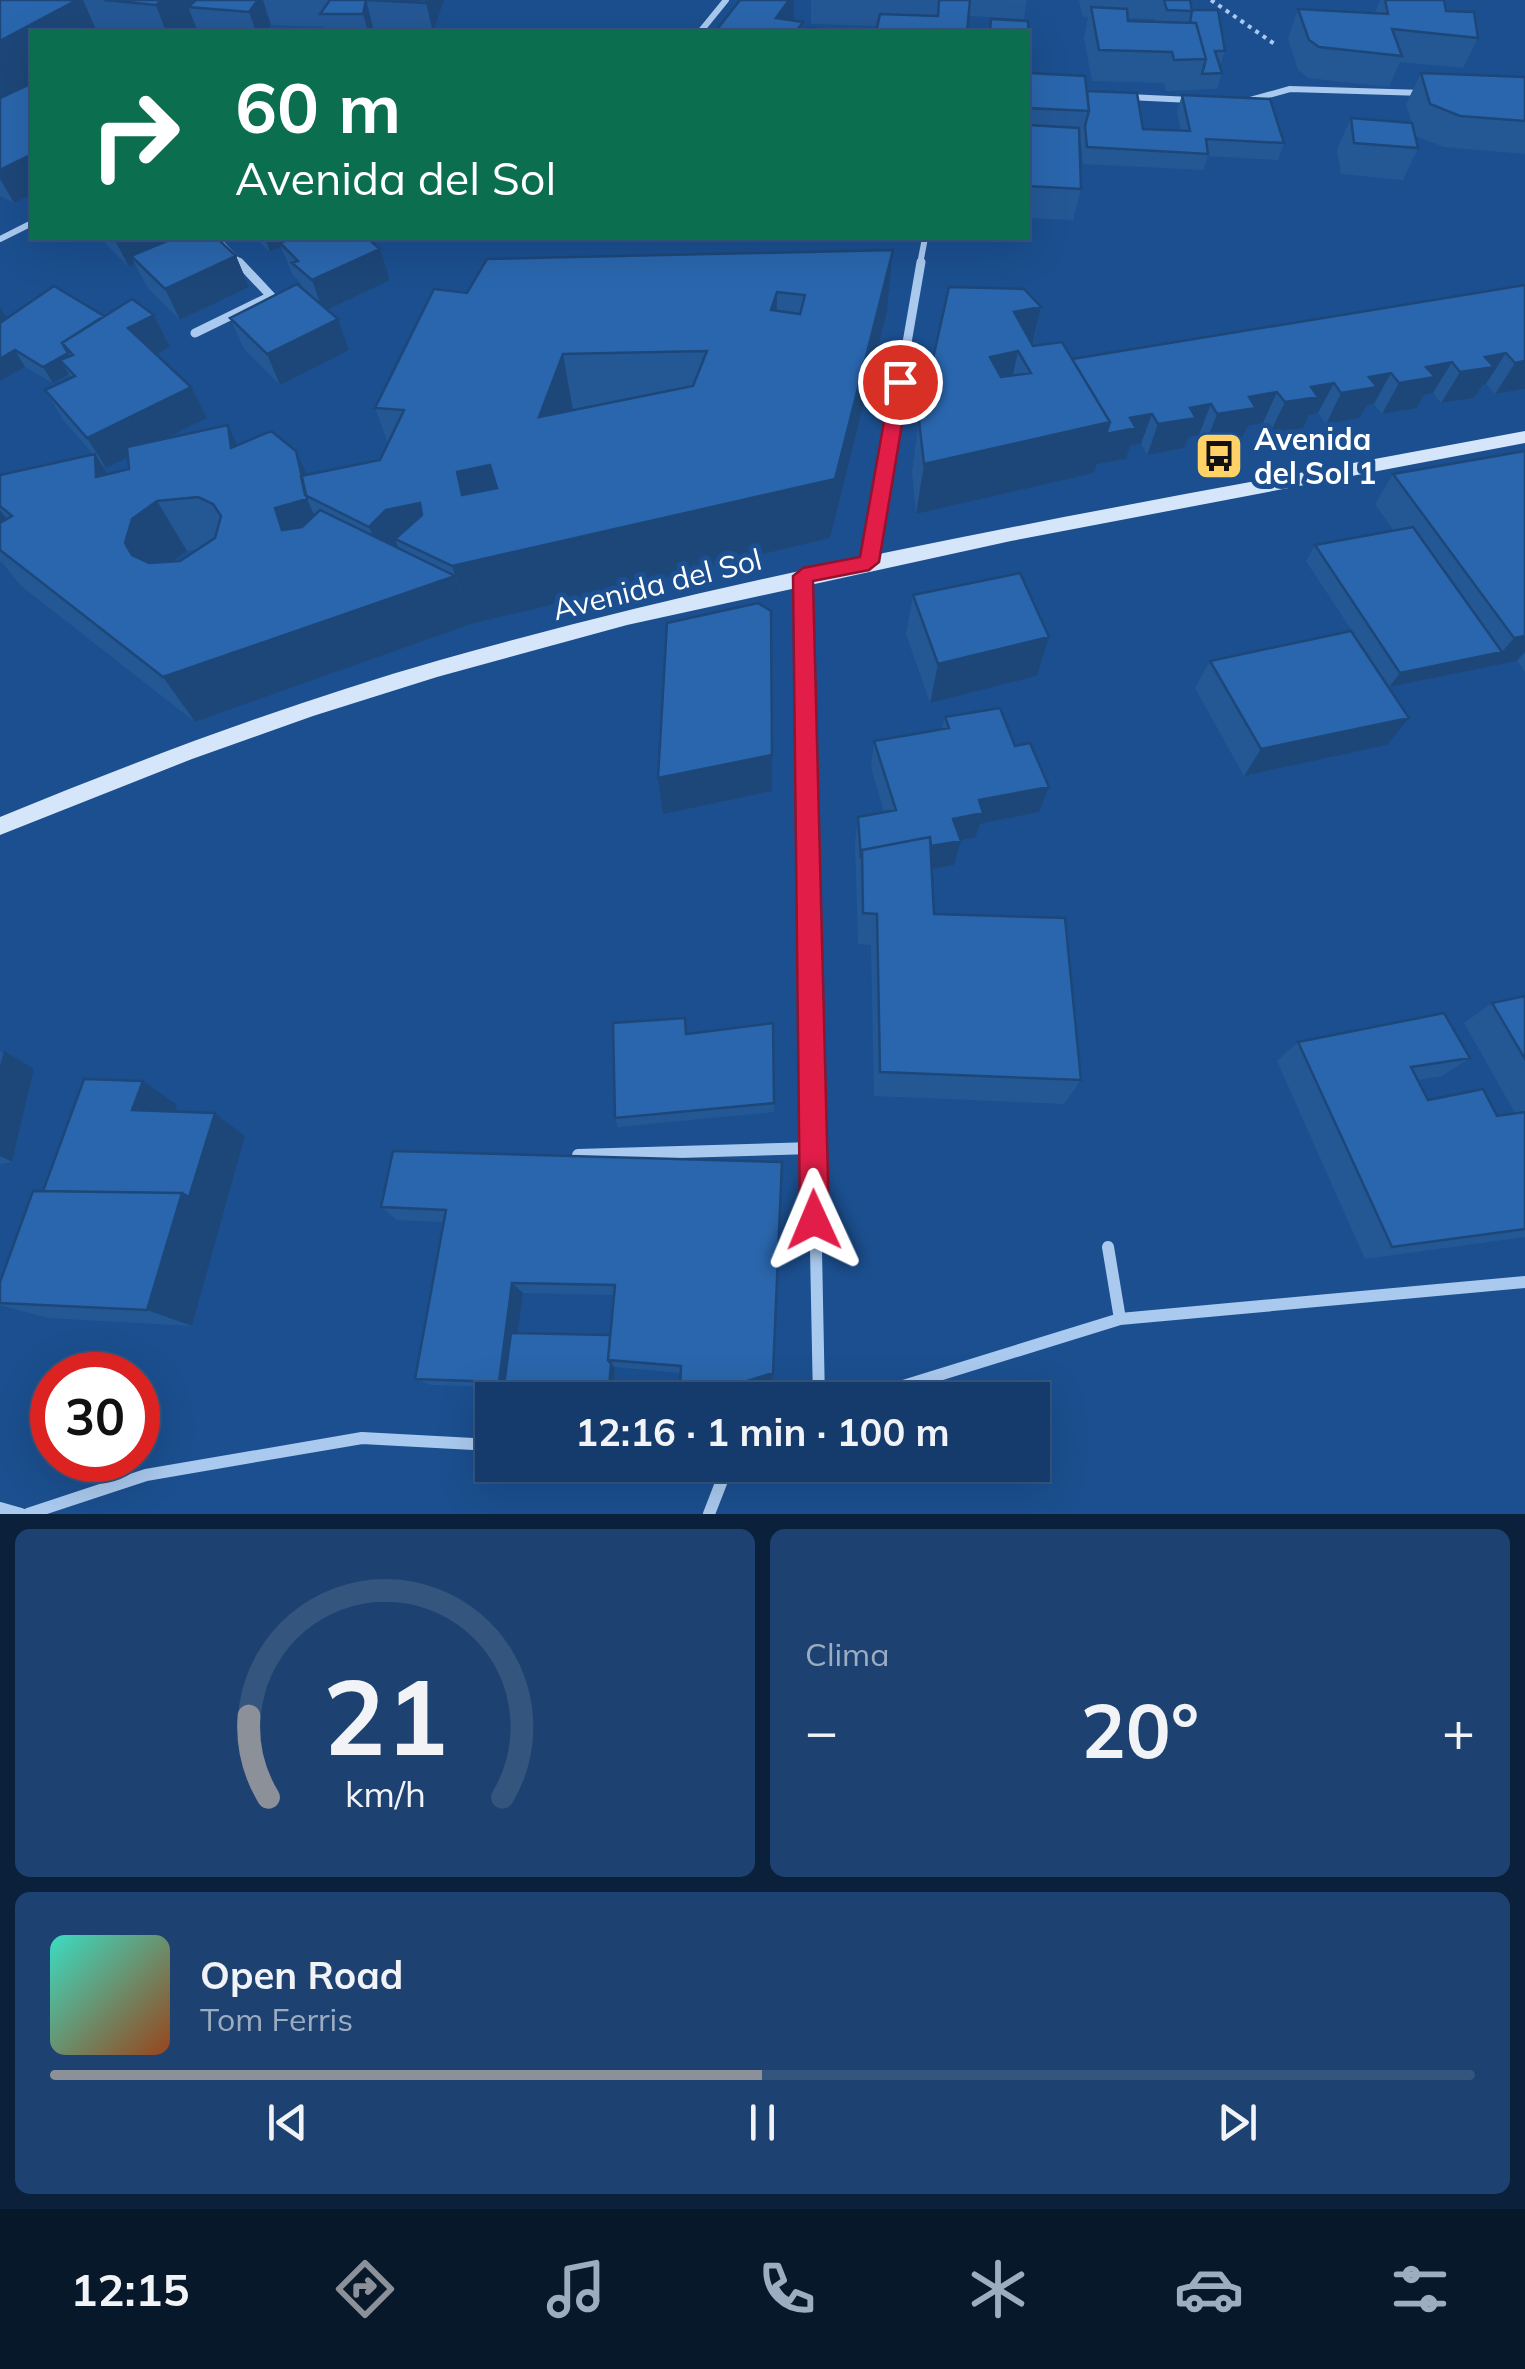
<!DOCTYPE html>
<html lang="es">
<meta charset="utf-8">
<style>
:root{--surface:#143b6b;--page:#1d4271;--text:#f1f3f6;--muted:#9dadc1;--line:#33557e;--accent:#8c9099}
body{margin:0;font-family:Mulish,sans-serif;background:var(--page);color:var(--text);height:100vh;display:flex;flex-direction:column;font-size:38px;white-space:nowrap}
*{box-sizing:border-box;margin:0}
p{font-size:32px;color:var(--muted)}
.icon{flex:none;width:55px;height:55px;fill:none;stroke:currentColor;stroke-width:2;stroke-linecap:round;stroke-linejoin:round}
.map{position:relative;height:1514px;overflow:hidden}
.details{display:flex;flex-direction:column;gap:15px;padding:15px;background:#0b203b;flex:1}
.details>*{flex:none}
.top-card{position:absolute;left:30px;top:30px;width:1000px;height:210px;border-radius:0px;box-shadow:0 10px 40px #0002,0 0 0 2px var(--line);background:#0b6e4f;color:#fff;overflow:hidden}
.speed{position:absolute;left:30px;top:1352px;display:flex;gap:20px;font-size:50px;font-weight:700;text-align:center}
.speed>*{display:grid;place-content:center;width:130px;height:130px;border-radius:50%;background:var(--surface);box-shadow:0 10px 40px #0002,0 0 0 2px var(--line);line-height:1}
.speed .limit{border:15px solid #d22;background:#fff;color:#111}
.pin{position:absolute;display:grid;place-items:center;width:85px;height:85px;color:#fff;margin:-42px;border:5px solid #fff;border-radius:50%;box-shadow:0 2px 10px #0007}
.me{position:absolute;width:110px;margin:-55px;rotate:359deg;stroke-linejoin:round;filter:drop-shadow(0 0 8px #0008)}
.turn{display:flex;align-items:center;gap:35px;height:210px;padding:0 40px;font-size:45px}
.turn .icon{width:130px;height:130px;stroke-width:2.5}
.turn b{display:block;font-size:70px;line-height:85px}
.big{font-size:75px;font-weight:700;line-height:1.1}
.details .widget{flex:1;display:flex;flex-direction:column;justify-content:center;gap:15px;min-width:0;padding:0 35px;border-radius:15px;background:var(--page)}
.details .dial{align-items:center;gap:0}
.dial svg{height:260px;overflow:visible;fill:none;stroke:var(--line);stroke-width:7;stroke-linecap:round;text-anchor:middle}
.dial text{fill:var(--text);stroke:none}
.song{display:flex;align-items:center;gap:30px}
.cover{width:120px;height:120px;border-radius:15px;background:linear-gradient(135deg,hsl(170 70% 55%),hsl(20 70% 35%))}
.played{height:10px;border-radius:5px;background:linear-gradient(90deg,var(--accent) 50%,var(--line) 50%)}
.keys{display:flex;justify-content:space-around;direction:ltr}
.heat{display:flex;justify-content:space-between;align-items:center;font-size:55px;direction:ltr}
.details .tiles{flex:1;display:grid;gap:15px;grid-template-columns:1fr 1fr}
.widget:last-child{grid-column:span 2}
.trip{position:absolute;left:475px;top:1382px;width:575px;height:100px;border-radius:0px;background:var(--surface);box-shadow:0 10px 40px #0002,0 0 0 2px var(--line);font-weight:700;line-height:100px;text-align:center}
.tabs{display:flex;height:160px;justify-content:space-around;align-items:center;background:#08182b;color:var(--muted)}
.tabs .icon{width:70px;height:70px}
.tabs .on{color:var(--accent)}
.tabs b{font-size:45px;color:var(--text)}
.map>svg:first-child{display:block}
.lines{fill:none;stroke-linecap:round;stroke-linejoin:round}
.path{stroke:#a9c9ee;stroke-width:4;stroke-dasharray:4 5;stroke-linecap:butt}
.street-far3{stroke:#a9c9ee;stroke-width:6}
.street-far2{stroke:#a9c9ee;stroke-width:9}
.street-far1{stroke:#a9c9ee;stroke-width:10}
.street{stroke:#a9c9ee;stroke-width:12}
.secondary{fill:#d6e6fa;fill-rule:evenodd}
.wall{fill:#245895;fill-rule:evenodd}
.shaded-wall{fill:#1d4779}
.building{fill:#2a66ad;stroke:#1d4779;stroke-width:2.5;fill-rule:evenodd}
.route{fill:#e11d48;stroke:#92132f;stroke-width:2.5}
.labels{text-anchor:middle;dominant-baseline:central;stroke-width:10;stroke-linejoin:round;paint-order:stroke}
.poi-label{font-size:30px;font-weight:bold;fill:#fff;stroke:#1b4f8f;text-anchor:start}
.street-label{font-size:30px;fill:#fff;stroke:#1b4f8f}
</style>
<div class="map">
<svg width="1525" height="1514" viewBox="0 0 1525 1514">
<rect width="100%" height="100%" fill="#1b4f8f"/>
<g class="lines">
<path class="path" d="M 1211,0 L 1276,45"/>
<path class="street-far3" d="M 700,32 L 726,0
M 1128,97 L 1191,100
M 1243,102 L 1290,89 L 1424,93
M 216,238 L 241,264
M 0,239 L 32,223
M 920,264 L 925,238"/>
<path class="street-far2" d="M 195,333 L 271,296 L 239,262
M 869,562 L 921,262
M 803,577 L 803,593"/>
<path class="street-far1" d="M 803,590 L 811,1003"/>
<path class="street" d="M 811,1001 L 819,1400
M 578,1155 L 813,1148
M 1108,1247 L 1120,1319
M 858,1400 L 1120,1319 L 1525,1282
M 0,1508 L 21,1514
M 28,1514 L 146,1475 L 362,1438 L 492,1445
M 709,1514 L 728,1465"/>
<path class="secondary" d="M 1525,431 L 1525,443 L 1011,541 L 627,625 L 437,677 L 313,716 L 192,759 L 0,835 L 0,817 C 144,758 290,703 440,660 C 796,559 1162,500 1525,431 Z"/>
</g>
<path class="wall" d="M 0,0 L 444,0 L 433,32 L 374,31 L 373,32 L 326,32 L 324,27 L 271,25 L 266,32 L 32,32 L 32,194 L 14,203 L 0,196 Z
M 811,0 L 1027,0 L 1024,19 L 968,16 L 877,26 L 811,24 Z
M 1079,0 L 1190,0 L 1192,10 L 1225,51 L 1220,67 L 1222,73 L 1217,89 L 1166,91 L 1164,83 L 1092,81 L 1084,38 L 1088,17 L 1082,16 ZM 1128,18 L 1154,19 L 1155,21 L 1128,21 Z
M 1380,0 L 1444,0 L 1446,11 L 1478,38 L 1463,68 L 1400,62 L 1389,87 L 1308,78 L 1298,70 L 1288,39 L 1298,9 L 1375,13 Z
M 991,19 L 1028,21 L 1030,64 L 1029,73 L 1085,76 L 1087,91 L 1137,93 L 1143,129 L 1181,131 L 1177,111 L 1182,95 L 1270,99 L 1284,143 L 1278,160 L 1208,156 L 1203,170 L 1083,164 L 1081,142 L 1080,142 L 1081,189 L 1073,220 L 1028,218 L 1028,32 L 989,32 Z
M 1421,73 L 1525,77 L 1525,154 L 1444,147 L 1415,136 L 1418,148 L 1403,180 L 1341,174 L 1337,149 L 1351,118 L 1412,123 L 1406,104 Z
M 100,238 L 217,238 L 236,256 L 249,287 L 180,320 L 147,287 L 135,264 L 129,267 Z
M 255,238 L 367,238 L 380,249 L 390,280 L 328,310 L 338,319 L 349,350 L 280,385 L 244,349 L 230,318 L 302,287 L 300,282 L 292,274 L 281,247 L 270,252 Z
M 893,250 L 887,312 L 830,538 L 471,624 L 195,722 L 20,585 L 2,562 L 0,562 L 0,475 L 94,455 L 64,421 L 45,390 L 71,378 L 69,374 L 53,383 L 25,367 L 0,381 L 0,307 L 7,318 L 154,315 L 170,347 L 156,354 L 207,418 L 164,439 L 228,425 L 237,445 L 306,475 L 380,460 L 388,443 L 375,408 L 467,293 ZM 128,457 L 129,469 L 108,474 L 99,461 L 106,468 ZM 198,549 L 180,561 L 172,562 L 187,551 Z
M 1525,285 L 1525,389 L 1495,394 L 1486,384 L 1483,385 L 1474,398 L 1441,403 L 1433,393 L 1424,395 L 1417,408 L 1382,414 L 1374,404 L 1367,405 L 1360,418 L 1326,424 L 1318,413 L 1309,415 L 1303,428 L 1270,433 L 1263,423 L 1248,426 L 1242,438 L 1205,445 L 1199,435 L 1189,437 L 1184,448 L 1147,455 L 1141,444 L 1130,446 L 1126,459 L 1097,464 L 1094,473 L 916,514 L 912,472 L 919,421 L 1041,307 L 1033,346 L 1072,359 Z
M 1525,451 L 1525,672 L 1517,661 L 1389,687 L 1306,561 L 1315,545 L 1394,531 L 1375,504 L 1393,474 Z
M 913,595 L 1037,676 L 930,703 L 906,634 Z
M 1210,661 L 1387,745 L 1244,776 L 1195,688 Z
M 945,717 L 1015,746 L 1049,787 L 1039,812 L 980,824 L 975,838 L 961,841 L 954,865 L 932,869 L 934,914 L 1081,1080 L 1064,1104 L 874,1096 L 871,945 L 858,944 L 855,842 L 858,817 L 884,812 L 871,767 L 874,741 L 942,729 Z
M 1525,996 L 1525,1237 L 1365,1259 L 1277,1061 L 1298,1042 L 1470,1058 L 1442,1076 L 1418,1080 L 1428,1100 L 1497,1116 L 1515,1113 L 1464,1023 L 1492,1003 Z
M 773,1023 L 774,1112 L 618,1127 L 615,1118 L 687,1034 Z
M 0,1051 L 34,1069 L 12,1162 L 0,1164 Z
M 177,1105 L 174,1112 L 215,1113 L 245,1136 L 192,1326 L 48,1318 L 0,1305 L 0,1282 L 43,1191 Z
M 393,1151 L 772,1380 L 716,1397 L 684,1394 L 680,1388 L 681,1373 L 615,1367 L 613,1391 L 431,1385 L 415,1379 L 444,1222 L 397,1220 L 381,1207 ZM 523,1293 L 614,1295 L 610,1335 L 518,1333 Z"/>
<path class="shaded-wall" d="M 0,0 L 83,0 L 97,32 L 32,32 L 32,89 L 0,107 Z
M 162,0 L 236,0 L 229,11 L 188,7 L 198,32 L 166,32 L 156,5 Z
M 258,0 L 263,0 L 271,25 L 266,32 L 256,32 L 249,12 Z
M 366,0 L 374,31 L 373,32 L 368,32 L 363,14 Z
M 427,0 L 444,0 L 433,32 L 426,3 Z
M 789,0 L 794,0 L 794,23 L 776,18 Z
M 32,154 L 32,194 L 14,203 L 0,179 L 0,170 Z
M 114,238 L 197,238 L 131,256 L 135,264 L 129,267 Z
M 265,238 L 302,238 L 280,243 L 281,247 L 270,252 Z
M 380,249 L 390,280 L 323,312 L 312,280 Z
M 893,250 L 887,312 L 830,538 L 471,624 L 452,566 Z
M 236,256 L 249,287 L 180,320 L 165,289 Z
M 777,292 L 776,354 L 771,310 Z
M 0,307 L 18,336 L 0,348 Z
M 1041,307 L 1029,359 L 1018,351 L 1007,403 L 990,357 L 1014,312 Z
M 154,315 L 170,347 L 145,360 L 128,328 Z
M 338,319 L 349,350 L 280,385 L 267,354 Z
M 15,350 L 25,367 L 0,381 L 0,359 Z
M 68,353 L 77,369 L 60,360 L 69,374 L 53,383 L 43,367 Z
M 1506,353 L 1486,384 L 1483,385 L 1474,398 L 1441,403 L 1460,372 L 1485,357 Z
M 563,354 L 574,416 L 539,417 Z
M 1525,361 L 1525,389 L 1495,394 L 1515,363 Z
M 1452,362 L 1433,393 L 1424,395 L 1417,408 L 1382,414 L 1399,383 L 1426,367 Z
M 1391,373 L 1374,404 L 1367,405 L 1360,418 L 1326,424 L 1341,393 L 1369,377 Z
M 1334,383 L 1318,413 L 1309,415 L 1303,428 L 1270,433 L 1285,402 L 1311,387 Z
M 191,387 L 207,418 L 106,468 L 87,438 Z
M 1277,392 L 1263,423 L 1248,426 L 1242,438 L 1205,445 L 1217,414 L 1249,397 Z
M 1211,404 L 1199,435 L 1189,437 L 1184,448 L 1147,455 L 1158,424 L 1190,408 Z
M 1152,414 L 1141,444 L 1130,446 L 1126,459 L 1097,464 L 1094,473 L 916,514 L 924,464 Z
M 228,425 L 252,476 L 231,448 Z
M 296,451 L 318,501 L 307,496 Z
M 95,454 L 127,505 L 96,477 Z
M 490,465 L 505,525 L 462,495 L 457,472 Z
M 307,499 L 329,549 L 282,530 L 275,508 Z
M 157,501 L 187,551 L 163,568 L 157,592 L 125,543 L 132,519 Z
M 420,503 L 439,560 L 395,539 L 407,571 L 392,585 L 369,527 L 386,510 Z
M 0,510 L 32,551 L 0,550 Z
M 455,576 L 471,624 L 195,722 L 163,677 Z
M 1525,636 L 1525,652 L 1517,661 L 1389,687 L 1400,673 L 1502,652 L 1514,638 Z
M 1049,637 L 1037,676 L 930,703 L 938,664 Z
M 1409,718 L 1387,745 L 1244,776 L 1261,749 Z
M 772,755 L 772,791 L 663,814 L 658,778 Z
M 1049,787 L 1039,812 L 980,824 L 975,838 L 956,841 L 961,841 L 954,865 L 863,882 L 979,800 Z
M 4,1051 L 34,1069 L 12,1162 L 0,1156 L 0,1066 Z
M 143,1081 L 177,1105 L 167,1133 L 132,1110 Z
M 215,1113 L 245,1136 L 192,1326 L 147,1310 L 182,1193 Z
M 512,1283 L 523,1293 L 511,1386 L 504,1385 L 499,1382 Z
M 611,1364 L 615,1367 L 613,1391 L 609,1387 Z
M 773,1373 L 772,1380 L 716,1397 L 714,1391 Z"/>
<path class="building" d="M 0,0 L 77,0 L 0,41 Z
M 104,0 L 162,0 L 156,5 Z
M 196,0 L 258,0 L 249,12 L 188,7 Z
M 330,0 L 427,0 L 426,3 L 366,0 L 363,14 L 320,14 Z
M 740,0 L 789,0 L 776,18 L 803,22 L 796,32 L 715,32 Z
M 939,0 L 970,0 L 967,32 L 876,32 L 880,14 L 938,16 Z
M 1164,0 L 1190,0 L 1192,11 L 1167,10 Z
M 1385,0 L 1444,0 L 1446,11 L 1474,12 L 1478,38 L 1392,29 L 1402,56 L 1319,47 L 1309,40 L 1298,9 L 1388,14 Z
M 1091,7 L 1127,9 L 1128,21 L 1196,23 L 1206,59 L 1174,60 L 1172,52 L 1099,50 Z
M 1192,10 L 1218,10 L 1225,51 L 1215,51 L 1222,73 L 1202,74 L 1206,59 L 1196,23 L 1190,23 Z
M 991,19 L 1028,21 L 1030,64 L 1028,64 L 1028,32 L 990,32 Z
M 806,28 L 848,31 L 848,32 L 804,32 Z
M 1028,73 L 1085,76 L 1089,111 L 1028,108 Z
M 1421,73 L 1525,77 L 1525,121 L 1460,116 L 1430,104 Z
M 32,83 L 32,154 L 0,170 L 0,98 Z
M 1087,91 L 1137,93 L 1143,129 L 1190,131 L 1182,95 L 1270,99 L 1284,143 L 1206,139 L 1208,154 L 1087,147 L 1085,126 L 1089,111 Z
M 1351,118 L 1412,123 L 1418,148 L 1354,143 Z
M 1028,125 L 1079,128 L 1081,189 L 1028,186 Z
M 174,238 L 217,238 L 236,256 L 165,289 L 131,256 Z
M 292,238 L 367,238 L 380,249 L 312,280 L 292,263 L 298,261 L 280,243 Z
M 893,250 L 835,479 L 452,566 L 395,539 L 422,515 L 420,503 L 386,510 L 369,527 L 305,495 L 301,476 L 380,460 L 404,410 L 375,408 L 434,289 L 467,293 L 487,259 ZM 777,292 L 805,295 L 800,314 L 771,310 ZM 707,351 L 693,386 L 539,417 L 563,354 ZM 490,465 L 497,488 L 462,495 L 457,472 Z
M 297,284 L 338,319 L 267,354 L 230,318 Z
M 1525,285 L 1525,361 L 1515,363 L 1506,353 L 1485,357 L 1494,367 L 1460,372 L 1452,362 L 1426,367 L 1435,377 L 1399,383 L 1391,373 L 1369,377 L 1377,387 L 1341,393 L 1334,383 L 1311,387 L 1318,397 L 1285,402 L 1277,392 L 1249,397 L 1256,408 L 1217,414 L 1211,404 L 1190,408 L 1196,418 L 1158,424 L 1152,414 L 1130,418 L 1136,428 L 1106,434 L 1110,422 L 1072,359 Z
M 54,286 L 104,316 L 62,343 L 68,353 L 43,367 L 15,350 L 0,359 L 0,323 Z
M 949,287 L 1024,289 L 1041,307 L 1014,312 L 1033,346 L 1062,342 L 1110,422 L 924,464 L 919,421 ZM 1018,351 L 1031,373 L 1001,377 L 990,357 Z
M 132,299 L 154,315 L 128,328 L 191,387 L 87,438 L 45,390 L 75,376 L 60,360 L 73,355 L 62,343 Z
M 228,425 L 231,448 L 271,431 L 296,451 L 307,499 L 275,508 L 282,530 L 302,527 L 320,510 L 455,576 L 163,677 L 0,550 L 0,523 L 12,516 L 0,506 L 0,475 L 95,454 L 96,477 L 129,469 L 127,447 ZM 198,497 L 213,504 L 221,516 L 215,538 L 180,561 L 149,563 L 132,555 L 125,543 L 132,519 L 157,501 Z
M 1525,451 L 1525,636 L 1514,638 L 1393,474 Z
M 1413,527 L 1502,652 L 1400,673 L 1315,545 Z
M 1020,573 L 1049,637 L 938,664 L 913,595 Z
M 758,603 L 771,611 L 772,755 L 658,778 L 667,623 Z
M 1351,631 L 1409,718 L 1261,749 L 1210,661 Z
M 1000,708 L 1015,746 L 1030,743 L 1049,787 L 979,800 L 983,813 L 953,819 L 961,841 L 931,846 L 930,837 L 862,850 L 861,859 L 858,817 L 896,810 L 874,741 L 949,728 L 945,717 Z
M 930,837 L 934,914 L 1065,918 L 1081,1080 L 880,1072 L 877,914 L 863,913 L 862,850 Z
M 1525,996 L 1525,1059 L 1492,1003 Z
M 1444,1013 L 1470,1058 L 1411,1067 L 1428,1100 L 1483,1089 L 1497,1116 L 1525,1112 L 1525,1229 L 1392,1247 L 1298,1042 Z
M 685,1018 L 686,1034 L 773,1023 L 774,1103 L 615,1118 L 613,1023 Z
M 84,1079 L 143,1081 L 132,1110 L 215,1113 L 189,1197 L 182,1193 L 43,1191 Z
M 393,1151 L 782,1162 L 773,1373 L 714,1391 L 680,1388 L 681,1366 L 608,1360 L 615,1285 L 512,1283 L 499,1382 L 415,1379 L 446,1210 L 381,1207 Z
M 33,1191 L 182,1193 L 147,1310 L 0,1303 L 0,1282 Z
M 511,1333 L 610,1335 L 608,1360 L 611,1364 L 609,1387 L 504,1385 Z"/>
<path class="route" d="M 900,376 L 909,382 L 879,562 L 869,570 L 813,581 L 829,1220 L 825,1230 L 814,1234 L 804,1230 L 800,1220 L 793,576 L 803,568 L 860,557 L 891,382 Z"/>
<defs>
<g id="bus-square" transform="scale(2.5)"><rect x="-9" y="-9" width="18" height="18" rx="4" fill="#ffd166" stroke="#1b4f8f"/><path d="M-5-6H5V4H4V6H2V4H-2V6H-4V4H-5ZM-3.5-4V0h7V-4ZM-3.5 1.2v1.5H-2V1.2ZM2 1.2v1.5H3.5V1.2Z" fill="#111"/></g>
</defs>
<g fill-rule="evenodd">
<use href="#bus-square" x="1219" y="456"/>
</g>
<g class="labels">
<g class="poi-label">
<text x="1254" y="439">Avenida<tspan x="1254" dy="34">del Sol 1</tspan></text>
</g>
<g class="street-label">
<text transform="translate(657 584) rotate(-14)">Avenida del Sol</text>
</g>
</g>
</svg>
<div class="speed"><div class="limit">30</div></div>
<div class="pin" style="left:900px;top:382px;background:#d93025"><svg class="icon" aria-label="arrive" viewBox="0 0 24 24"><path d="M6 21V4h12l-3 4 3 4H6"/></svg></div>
<svg class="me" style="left:814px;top:1220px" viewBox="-20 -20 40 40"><path d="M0-17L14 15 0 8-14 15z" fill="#e11d48" stroke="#fff" stroke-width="4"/></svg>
<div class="trip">12:16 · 1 min · 100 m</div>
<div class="top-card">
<div class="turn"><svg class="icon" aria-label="right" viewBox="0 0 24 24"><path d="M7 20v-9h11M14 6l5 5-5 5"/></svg><div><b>60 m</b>Avenida del Sol</div></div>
</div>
</div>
<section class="details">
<div class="tiles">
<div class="widget dial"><svg viewBox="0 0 100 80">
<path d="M14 69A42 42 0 1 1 86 69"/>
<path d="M14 69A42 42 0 0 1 8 44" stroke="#8c9099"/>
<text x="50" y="56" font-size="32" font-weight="700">21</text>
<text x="50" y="72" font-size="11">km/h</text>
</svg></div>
<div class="widget"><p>Clima</p>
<div class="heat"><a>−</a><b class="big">20°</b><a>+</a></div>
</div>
<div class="widget">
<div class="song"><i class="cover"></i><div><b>Open Road</b><p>Tom Ferris</p></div></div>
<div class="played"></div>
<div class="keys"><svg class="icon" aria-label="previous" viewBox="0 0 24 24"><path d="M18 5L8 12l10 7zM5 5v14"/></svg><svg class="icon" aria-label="pause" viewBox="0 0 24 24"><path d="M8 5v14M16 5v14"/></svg><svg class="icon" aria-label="next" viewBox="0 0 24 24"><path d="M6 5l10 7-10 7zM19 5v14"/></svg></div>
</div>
</div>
</section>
<nav class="tabs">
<b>12:15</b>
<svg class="icon on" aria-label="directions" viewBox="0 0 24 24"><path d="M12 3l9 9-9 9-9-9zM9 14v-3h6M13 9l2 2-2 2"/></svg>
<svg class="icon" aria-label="music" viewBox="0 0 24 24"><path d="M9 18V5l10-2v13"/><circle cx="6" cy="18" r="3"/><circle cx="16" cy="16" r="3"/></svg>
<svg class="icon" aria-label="phone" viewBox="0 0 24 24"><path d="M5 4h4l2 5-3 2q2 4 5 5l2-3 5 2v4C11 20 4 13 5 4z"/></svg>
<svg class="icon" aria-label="climate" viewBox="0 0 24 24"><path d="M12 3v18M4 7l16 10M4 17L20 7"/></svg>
<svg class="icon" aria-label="car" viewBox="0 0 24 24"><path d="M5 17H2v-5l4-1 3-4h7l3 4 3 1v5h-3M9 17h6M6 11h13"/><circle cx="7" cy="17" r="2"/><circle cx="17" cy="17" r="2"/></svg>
<svg class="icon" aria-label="filters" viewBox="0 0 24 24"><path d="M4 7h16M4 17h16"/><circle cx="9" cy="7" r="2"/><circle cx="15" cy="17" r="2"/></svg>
</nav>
